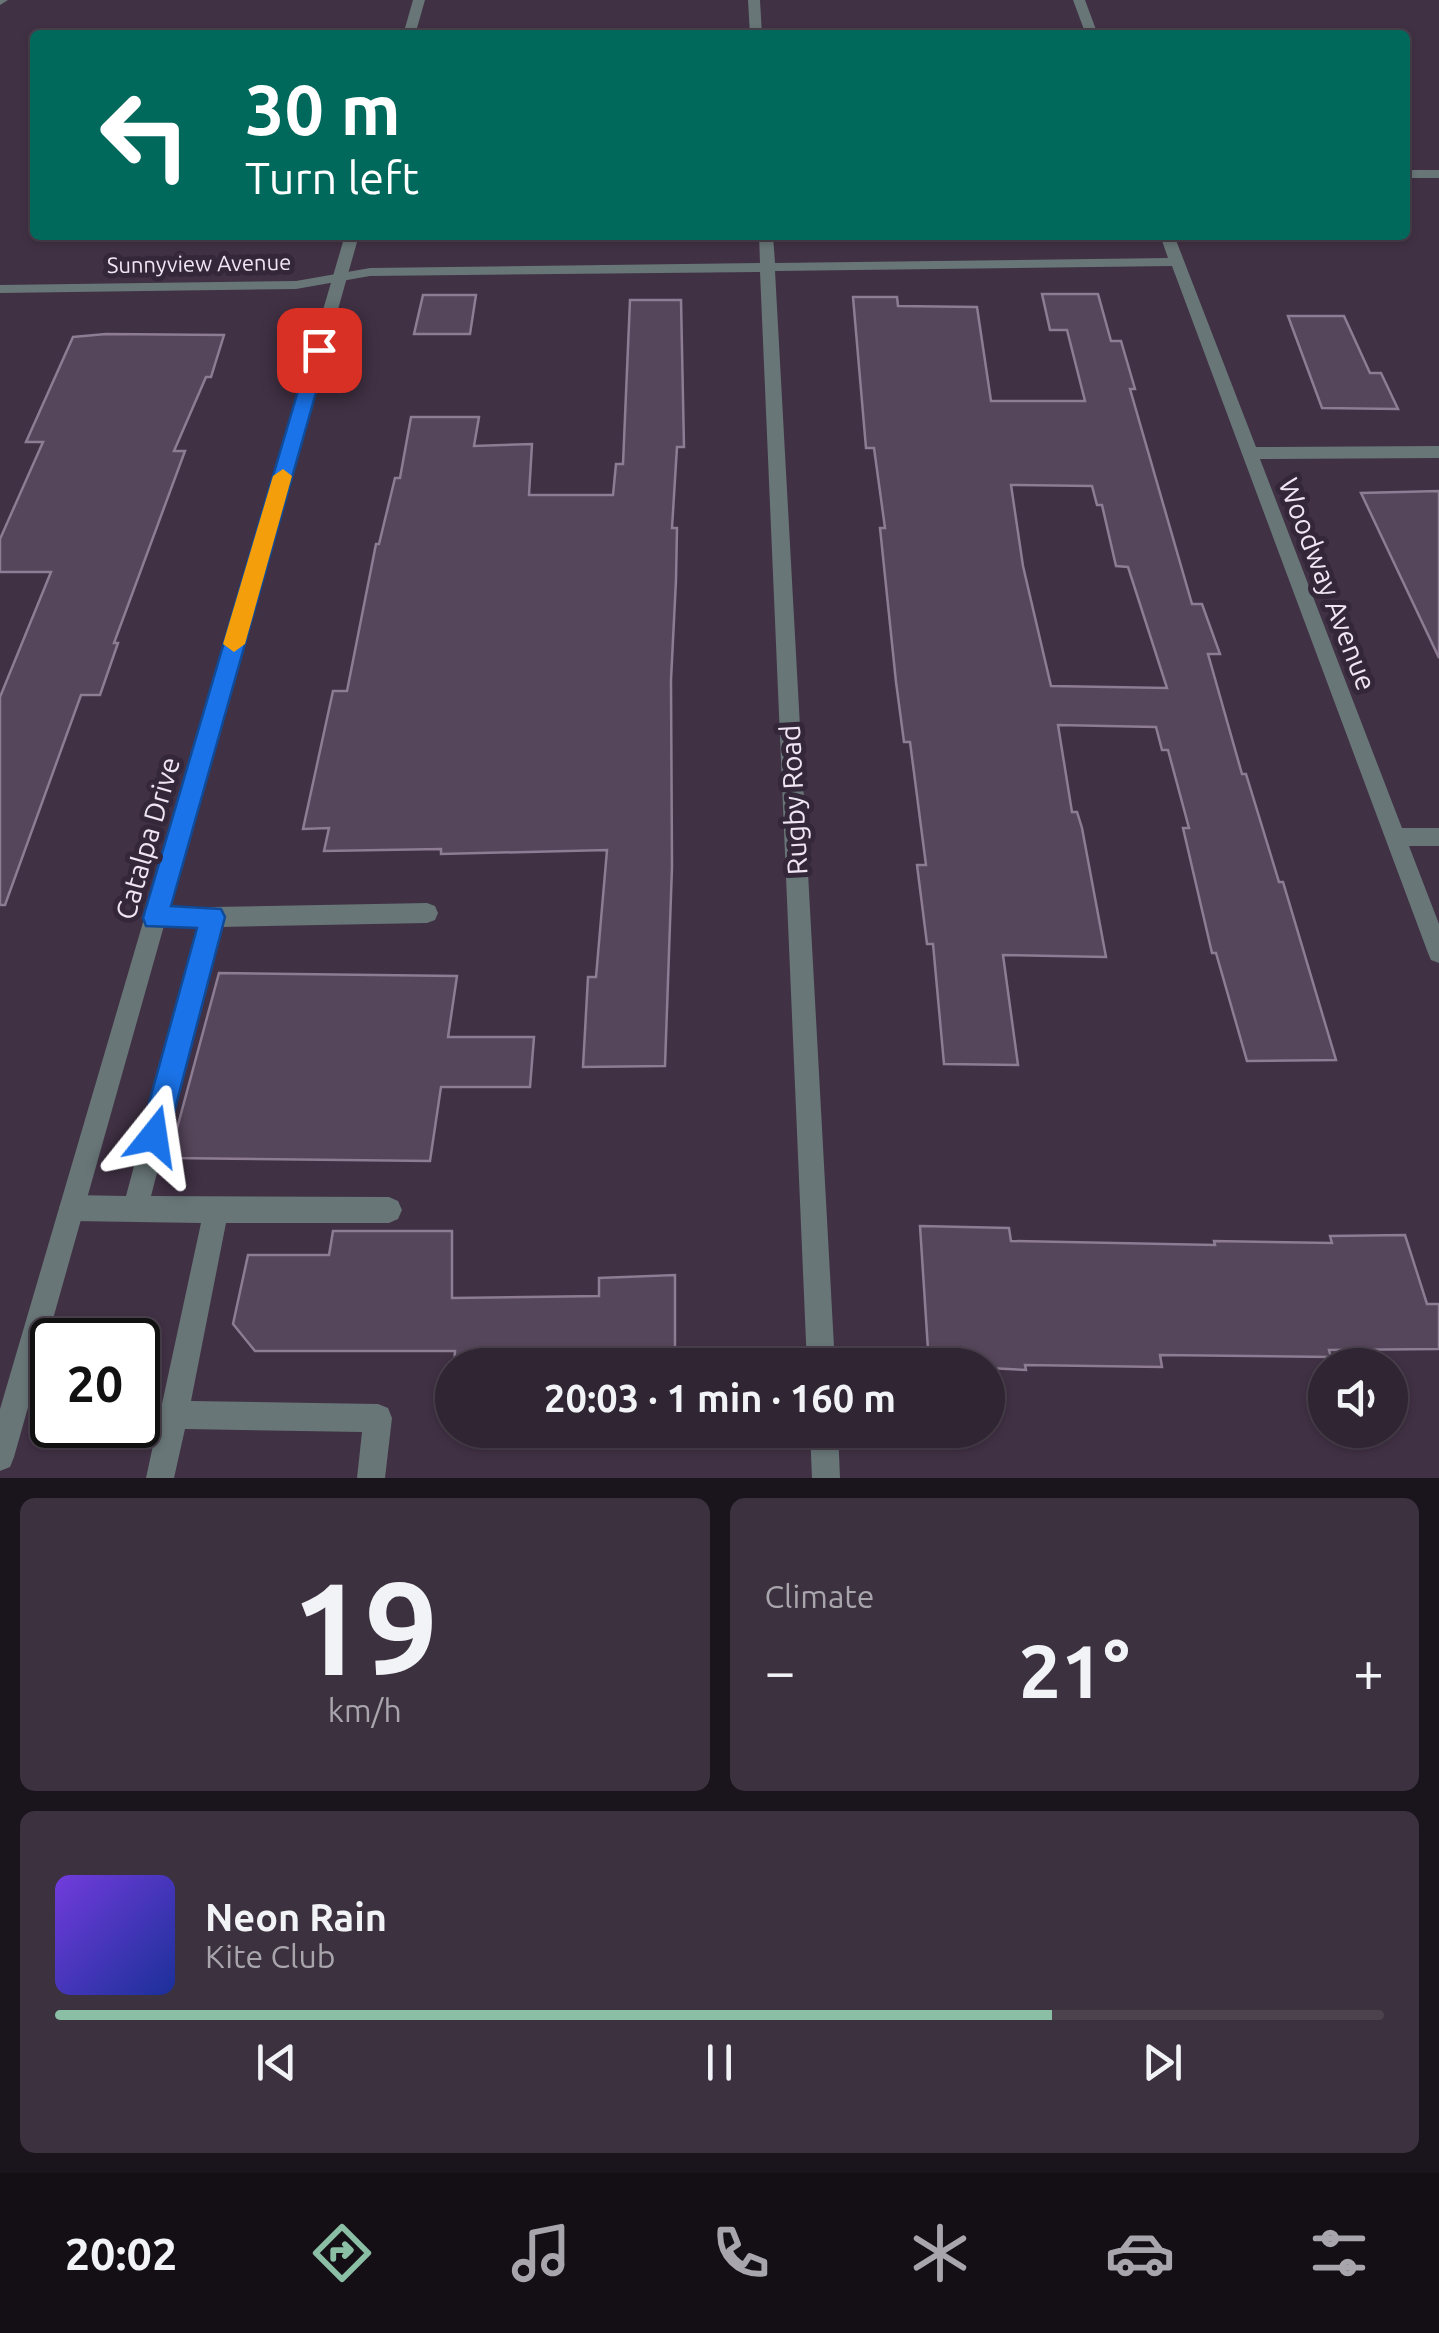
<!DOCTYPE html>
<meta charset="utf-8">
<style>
:root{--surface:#302533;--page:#3c313f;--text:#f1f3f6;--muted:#a8a5ac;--line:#4b424e;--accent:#8abfa5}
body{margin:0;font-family:Ubuntu,sans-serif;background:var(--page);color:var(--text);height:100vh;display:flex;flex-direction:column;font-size:38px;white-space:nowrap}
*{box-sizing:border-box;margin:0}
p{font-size:32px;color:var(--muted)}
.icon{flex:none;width:55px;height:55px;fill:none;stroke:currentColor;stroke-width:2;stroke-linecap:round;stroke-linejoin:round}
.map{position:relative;height:1478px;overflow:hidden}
.panel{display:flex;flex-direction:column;gap:20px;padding:20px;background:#1a141c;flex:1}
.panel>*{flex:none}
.top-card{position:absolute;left:30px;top:30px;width:1380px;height:210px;border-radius:10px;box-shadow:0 2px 8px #0004,0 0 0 2px var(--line);background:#00695c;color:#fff;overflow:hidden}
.controls{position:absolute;left:1308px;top:1348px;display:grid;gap:20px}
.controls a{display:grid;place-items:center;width:100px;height:100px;border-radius:50%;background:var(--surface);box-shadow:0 2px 8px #0004,0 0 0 2px var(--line);font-size:50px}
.speed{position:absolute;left:30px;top:1318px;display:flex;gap:20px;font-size:50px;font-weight:700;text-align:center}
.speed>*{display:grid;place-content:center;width:130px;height:130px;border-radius:50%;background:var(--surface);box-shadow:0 2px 8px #0004,0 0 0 2px var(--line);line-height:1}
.speed .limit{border:5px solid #111;border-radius:15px;background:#fff;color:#111}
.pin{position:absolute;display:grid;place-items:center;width:85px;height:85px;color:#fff;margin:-42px;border-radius:20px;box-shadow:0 5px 15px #0006}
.me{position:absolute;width:110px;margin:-55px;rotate:15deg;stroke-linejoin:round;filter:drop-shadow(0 0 8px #0008)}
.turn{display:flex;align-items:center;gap:35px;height:210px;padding:0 50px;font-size:45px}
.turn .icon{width:130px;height:130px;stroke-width:2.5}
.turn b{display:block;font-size:70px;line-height:85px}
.big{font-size:75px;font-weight:600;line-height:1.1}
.panel .widget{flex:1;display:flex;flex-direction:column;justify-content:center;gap:15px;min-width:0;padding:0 35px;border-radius:15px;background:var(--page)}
.panel .dial{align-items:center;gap:0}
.dial b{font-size:130px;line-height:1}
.song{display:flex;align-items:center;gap:30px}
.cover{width:120px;height:120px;border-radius:15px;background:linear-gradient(135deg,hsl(260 70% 55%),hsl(230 70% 35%))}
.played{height:10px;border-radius:5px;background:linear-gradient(90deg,var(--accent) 75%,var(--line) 75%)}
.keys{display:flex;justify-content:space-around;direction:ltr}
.heat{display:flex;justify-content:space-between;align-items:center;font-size:55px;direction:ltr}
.panel .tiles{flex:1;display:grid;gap:20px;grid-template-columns:1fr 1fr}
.widget:last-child{grid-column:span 2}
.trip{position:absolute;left:435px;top:1348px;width:570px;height:100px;border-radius:50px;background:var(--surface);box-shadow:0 2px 8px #0004,0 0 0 2px var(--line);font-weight:600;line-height:100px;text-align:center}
.tab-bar{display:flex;height:160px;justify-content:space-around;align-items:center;background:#130f14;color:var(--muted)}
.tab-bar .icon{width:70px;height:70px}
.tab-bar .current{color:var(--accent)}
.tab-bar b{font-size:45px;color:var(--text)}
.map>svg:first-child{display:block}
.building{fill:#56465b;stroke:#8d7c93;stroke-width:2.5;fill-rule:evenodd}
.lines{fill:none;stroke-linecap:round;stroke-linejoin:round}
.service{fill:#687677;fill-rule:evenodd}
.minor{fill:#687677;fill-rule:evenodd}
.tertiary{fill:#687677;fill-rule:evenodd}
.route{fill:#1a73e8;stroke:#114b97;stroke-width:2.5}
.slow{fill:#f59e0b}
.labels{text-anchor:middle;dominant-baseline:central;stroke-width:10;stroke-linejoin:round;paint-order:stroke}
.far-street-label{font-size:22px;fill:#f0e6f3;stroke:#35273a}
.street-label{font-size:28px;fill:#f0e6f3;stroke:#35273a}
</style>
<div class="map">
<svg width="1439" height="1478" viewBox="0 0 1439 1478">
<rect width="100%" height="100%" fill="#403144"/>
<path class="building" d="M 1042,294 L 1098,294 L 1111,341 L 1121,341 L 1135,389 L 1130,389 L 1192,604 L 1202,604 L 1220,654 L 1208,654 L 1242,774 L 1246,774 L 1279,882 L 1283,882 L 1336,1060 L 1247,1061 L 1216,953 L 1212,953 L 1183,828 L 1189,828 L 1168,750 L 1162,750 L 1156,727 L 1058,725 L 1072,812 L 1077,812 L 1082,828 L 1106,957 L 1003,955 L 1018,1065 L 944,1064 L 933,944 L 927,944 L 917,865 L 926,865 L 910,742 L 904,742 L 896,682 L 880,528 L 885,528 L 874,448 L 866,448 L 853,297 L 897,297 L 898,306 L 977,307 L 991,401 L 1085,401 L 1067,330 L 1050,330 ZM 1011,485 L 1092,486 L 1097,505 L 1102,505 L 1116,566 L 1128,567 L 1167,688 L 1051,686 L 1023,566 Z
M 423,295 L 476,295 L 470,334 L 414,334 Z
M 630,300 L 681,300 L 684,447 L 677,447 L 672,528 L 677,528 L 676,580 L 671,680 L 672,867 L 665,1066 L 583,1067 L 588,977 L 596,977 L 607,850 L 441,854 L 441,849 L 324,851 L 329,828 L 303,829 L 333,691 L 347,691 L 376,544 L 379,544 L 395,478 L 400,478 L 411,417 L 479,417 L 474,446 L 532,444 L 529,495 L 613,495 L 616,464 L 623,464 Z
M 1288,316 L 1344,316 L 1370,373 L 1381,373 L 1398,409 L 1322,408 Z
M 106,334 L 224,335 L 211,377 L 206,377 L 174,451 L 185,451 L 114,643 L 118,643 L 100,695 L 81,695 L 5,905 L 0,905 L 0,697 L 51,572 L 0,572 L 0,539 L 43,442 L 26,442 L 73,337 Z
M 1439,491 L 1439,658 L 1361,493 Z
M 219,973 L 457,976 L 448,1037 L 534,1037 L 530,1087 L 441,1087 L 430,1161 L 169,1158 Z
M 920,1226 L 1009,1228 L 1011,1241 L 1215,1245 L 1214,1241 L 1332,1243 L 1330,1236 L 1405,1235 L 1427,1304 L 1439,1304 L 1439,1349 L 1329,1350 L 1331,1357 L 1160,1355 L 1162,1367 L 1025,1365 L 1026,1370 L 929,1365 Z
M 333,1231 L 452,1231 L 452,1298 L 599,1296 L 599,1278 L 675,1275 L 675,1365 L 454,1365 L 455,1351 L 255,1351 L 233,1324 L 248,1255 L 329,1255 Z"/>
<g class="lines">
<path class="service" d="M 427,903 L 435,906 L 438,913 L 435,920 L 427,923 L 221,927 L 151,1196 L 389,1197 L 398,1201 L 402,1210 L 398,1219 L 389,1223 L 226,1223 L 191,1401 L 378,1404 L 388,1408 L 392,1418 L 385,1478 L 357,1478 L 362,1432 L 185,1429 L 174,1478 L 146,1478 L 201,1223 L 72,1221 L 63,1217 L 59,1208 L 63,1199 L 72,1195 L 126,1196 L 198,927 L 155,928 L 147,925 L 144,918 L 147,911 L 155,908 Z"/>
<path class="minor" d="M 0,0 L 8,0 L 0,5 Z
M 748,0 L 760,0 L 762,35 L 750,35 Z
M 1073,0 L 1085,0 L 1098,35 L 1086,35 Z
M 1405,170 L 1439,170 L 1439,178 L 1405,178 Z
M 759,235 L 773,235 L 775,263 L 1168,258 L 1160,235 L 1174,235 L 1256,447 L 1439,446 L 1439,458 L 1260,459 L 1402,828 L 1439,828 L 1439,846 L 1409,846 L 1439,924 L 1439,963 L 1431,960 L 1428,953 L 1172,266 L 775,271 L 835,1365 L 807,1365 L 760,272 L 370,276 L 296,289 L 0,293 L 0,285 L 296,281 L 370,268 L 760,263 Z
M 810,1430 L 838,1430 L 840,1478 L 812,1478 Z"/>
<path class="tertiary" d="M 413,0 L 425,0 L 415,35 L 403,35 Z
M 345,235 L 359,235 L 14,1457 L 10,1467 L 0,1471 L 0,1409 Z"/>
</g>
<path class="route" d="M 319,345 L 328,350 L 171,906 L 221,909 L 225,917 L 168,1136 L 164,1146 L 154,1150 L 144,1146 L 140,1136 L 197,928 L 146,926 L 143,918 L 310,350 Z"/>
<path class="slow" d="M 283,469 L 292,476 L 245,644 L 234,652 L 223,644 L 273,476 Z"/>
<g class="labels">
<g class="far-street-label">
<text transform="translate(199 263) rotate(-1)">Sunnyview Avenue</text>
</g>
<g class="street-label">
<text transform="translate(1328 584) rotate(69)">Woodway Avenue</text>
<text transform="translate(793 800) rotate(-93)">Rugby Road</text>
<text transform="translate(147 838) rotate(-74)">Catalpa Drive</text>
</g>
</g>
</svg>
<div class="controls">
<a><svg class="icon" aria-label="sound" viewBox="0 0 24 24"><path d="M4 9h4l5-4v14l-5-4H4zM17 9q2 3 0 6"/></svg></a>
</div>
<div class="speed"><div class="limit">20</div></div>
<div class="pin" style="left:319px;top:350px;background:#d93025"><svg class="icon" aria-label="arrive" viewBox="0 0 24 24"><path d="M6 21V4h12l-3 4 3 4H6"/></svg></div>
<svg class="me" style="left:154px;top:1136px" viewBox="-20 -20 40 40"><path d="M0-17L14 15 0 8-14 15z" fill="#1a73e8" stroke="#fff" stroke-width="4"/></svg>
<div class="trip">20:03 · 1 min · 160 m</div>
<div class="top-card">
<div class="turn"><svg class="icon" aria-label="left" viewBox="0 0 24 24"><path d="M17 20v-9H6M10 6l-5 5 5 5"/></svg><div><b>30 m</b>Turn left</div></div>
</div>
</div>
<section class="panel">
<div class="tiles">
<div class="widget dial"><b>19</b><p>km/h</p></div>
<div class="widget"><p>Climate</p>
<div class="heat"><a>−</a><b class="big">21°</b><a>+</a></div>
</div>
<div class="widget">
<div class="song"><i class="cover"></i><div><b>Neon Rain</b><p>Kite Club</p></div></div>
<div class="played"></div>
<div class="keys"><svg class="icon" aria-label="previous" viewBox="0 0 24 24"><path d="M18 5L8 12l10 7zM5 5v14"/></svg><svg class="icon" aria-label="pause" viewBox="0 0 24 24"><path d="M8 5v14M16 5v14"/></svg><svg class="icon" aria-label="next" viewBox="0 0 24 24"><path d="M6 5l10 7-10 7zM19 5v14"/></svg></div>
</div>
</div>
</section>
<nav class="tab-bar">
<b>20:02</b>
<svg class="icon current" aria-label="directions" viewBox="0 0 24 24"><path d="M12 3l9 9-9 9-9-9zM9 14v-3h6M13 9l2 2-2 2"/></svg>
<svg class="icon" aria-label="music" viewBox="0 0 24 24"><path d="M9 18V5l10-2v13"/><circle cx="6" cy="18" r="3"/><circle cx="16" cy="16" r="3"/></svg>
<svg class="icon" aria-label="phone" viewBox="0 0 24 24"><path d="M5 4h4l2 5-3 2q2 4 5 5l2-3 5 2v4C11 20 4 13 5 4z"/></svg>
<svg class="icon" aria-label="climate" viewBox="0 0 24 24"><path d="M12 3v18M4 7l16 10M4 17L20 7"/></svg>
<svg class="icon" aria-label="car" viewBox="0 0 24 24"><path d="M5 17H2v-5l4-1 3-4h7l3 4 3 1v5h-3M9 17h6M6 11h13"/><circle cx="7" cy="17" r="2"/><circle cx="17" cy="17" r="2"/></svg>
<svg class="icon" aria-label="filters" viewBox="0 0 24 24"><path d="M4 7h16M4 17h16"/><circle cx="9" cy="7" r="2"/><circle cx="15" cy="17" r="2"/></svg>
</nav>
